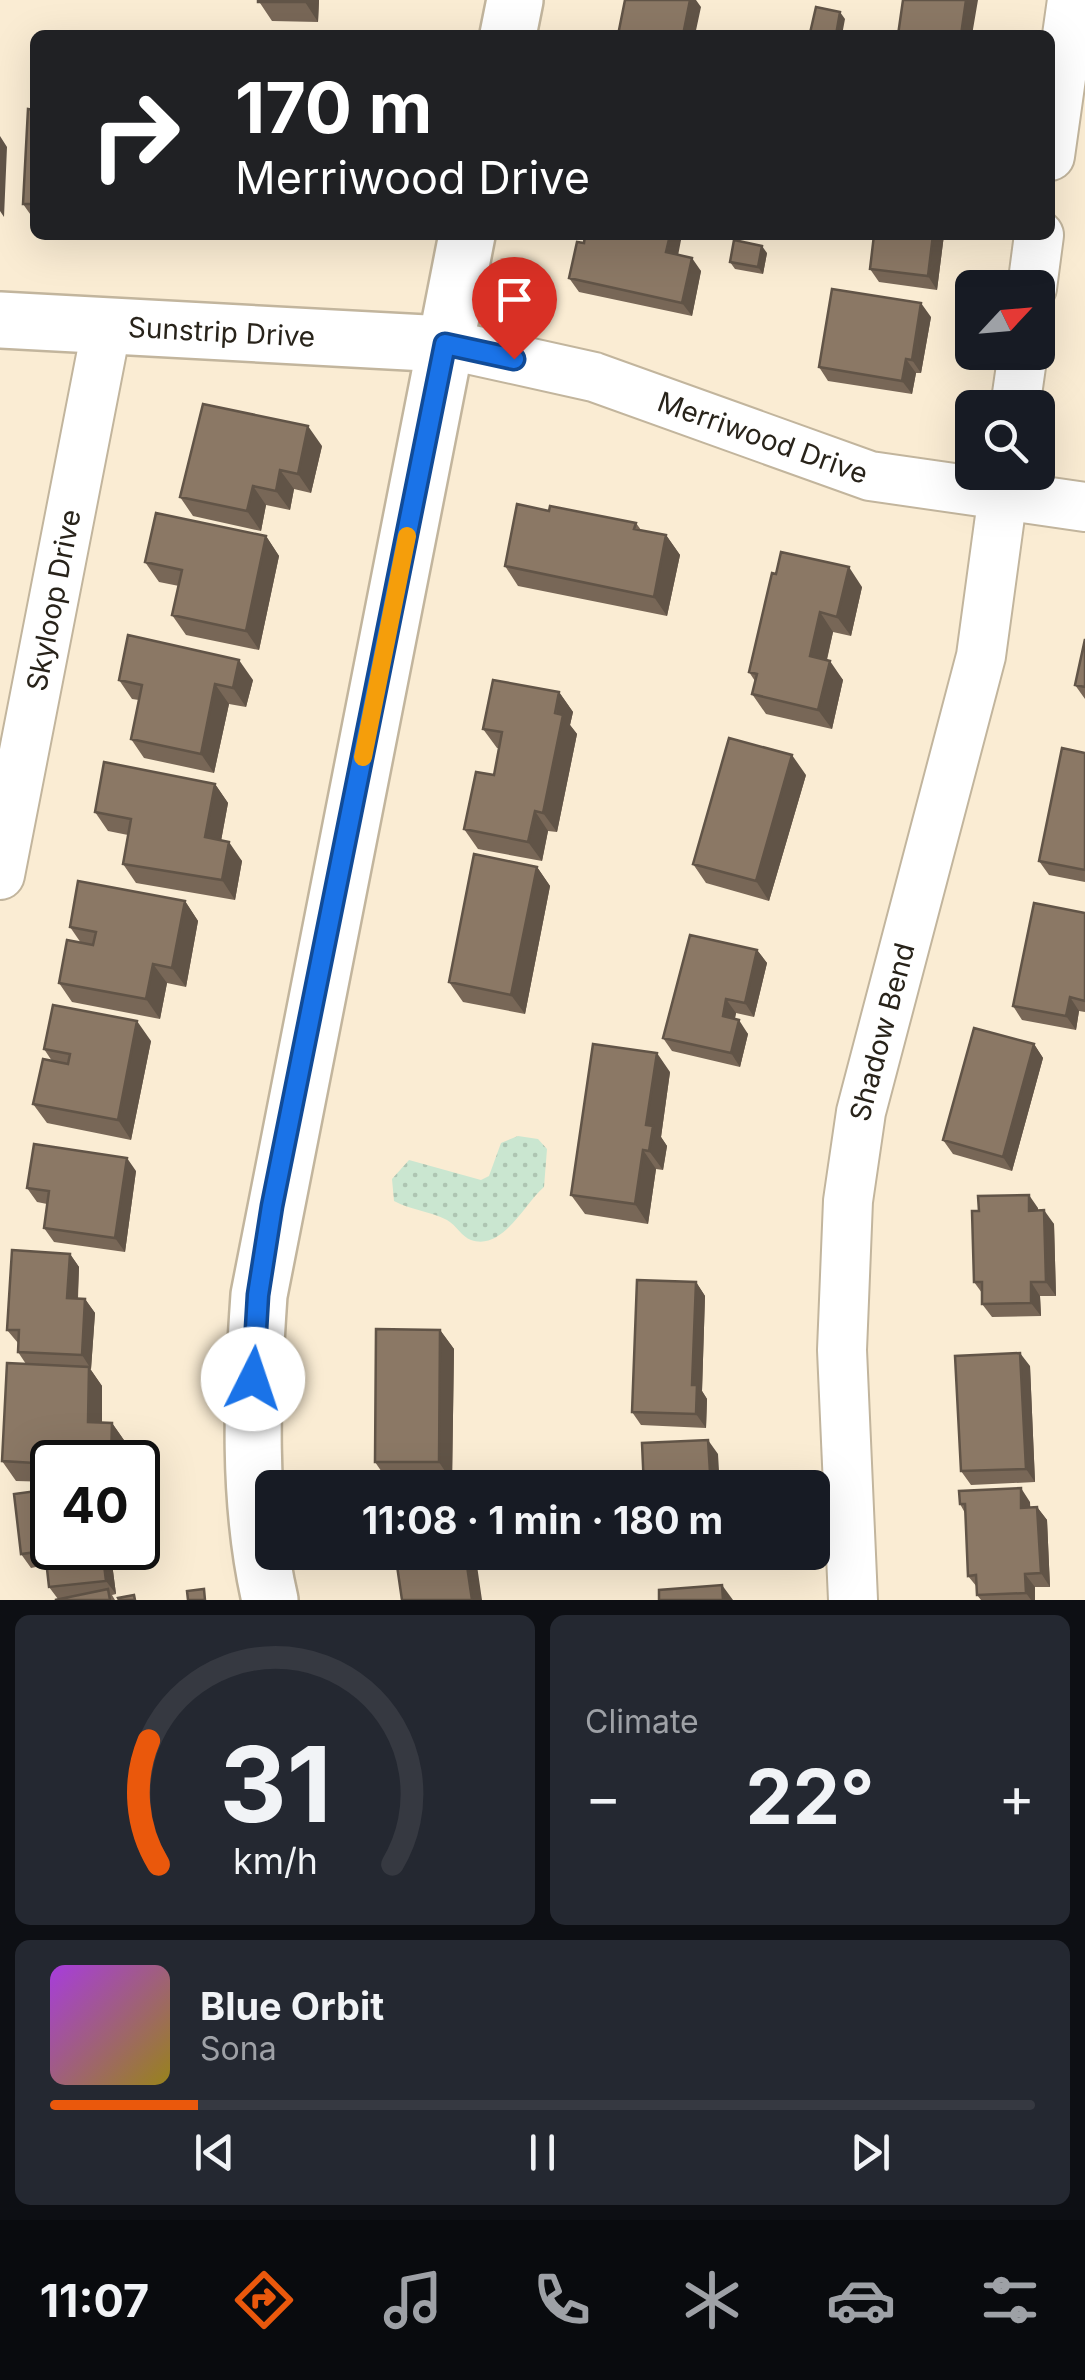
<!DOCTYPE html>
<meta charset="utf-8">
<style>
:root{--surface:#171b24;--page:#242831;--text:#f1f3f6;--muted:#9ea1a6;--line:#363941;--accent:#ea580c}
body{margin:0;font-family:Inter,sans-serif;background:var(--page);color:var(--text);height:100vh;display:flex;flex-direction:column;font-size:38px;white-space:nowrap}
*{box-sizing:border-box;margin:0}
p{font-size:32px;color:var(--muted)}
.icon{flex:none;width:55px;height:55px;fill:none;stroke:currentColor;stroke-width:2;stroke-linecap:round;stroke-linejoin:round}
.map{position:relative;height:1600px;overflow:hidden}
.drawer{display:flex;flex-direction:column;gap:15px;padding:15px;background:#0d0f14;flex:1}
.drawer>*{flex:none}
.top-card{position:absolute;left:30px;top:30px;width:1025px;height:210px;border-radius:15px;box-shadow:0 10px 40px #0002;background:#202124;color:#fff;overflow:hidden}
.needle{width:65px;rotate:64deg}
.buttons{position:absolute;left:955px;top:270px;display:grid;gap:20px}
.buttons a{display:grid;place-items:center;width:100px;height:100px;border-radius:15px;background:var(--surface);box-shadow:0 10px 40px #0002;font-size:50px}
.speed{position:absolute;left:30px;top:1440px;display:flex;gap:20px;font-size:50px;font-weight:700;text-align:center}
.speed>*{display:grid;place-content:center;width:130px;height:130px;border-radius:50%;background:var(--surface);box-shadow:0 10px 40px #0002;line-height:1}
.speed .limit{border:5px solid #111;border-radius:15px;background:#fff;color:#111}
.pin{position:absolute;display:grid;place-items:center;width:85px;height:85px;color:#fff;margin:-102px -42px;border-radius:50% 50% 50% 0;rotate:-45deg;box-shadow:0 0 10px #0007}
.pin .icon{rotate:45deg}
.me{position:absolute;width:110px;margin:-55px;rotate:4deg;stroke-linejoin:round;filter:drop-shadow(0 0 8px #0008)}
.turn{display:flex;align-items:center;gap:35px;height:210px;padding:0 40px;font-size:45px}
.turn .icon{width:130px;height:130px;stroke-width:2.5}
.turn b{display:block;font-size:70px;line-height:85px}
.big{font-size:75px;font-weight:700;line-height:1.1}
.drawer .widget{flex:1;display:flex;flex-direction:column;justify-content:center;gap:15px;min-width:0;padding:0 35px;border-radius:15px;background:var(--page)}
.drawer .dial{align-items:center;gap:0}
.dial svg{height:260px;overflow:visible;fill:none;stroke:var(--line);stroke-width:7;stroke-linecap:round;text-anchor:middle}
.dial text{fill:var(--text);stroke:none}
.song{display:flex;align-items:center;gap:30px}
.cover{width:120px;height:120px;border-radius:15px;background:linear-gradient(135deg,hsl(280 70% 55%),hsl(50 70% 35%))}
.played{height:10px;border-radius:5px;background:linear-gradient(90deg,var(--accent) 15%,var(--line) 15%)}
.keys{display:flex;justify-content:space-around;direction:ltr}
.heat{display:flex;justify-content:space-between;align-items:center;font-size:55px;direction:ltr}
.drawer .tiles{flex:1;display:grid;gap:15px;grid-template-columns:1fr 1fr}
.widget:last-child{grid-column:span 2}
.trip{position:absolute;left:255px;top:1470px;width:575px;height:100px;border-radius:15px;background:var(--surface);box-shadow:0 10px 40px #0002;font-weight:700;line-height:100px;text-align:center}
.menu{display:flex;height:160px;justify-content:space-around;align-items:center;background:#090b0e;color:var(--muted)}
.menu .icon{width:70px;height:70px}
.menu .on{color:var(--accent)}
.menu b{font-size:45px;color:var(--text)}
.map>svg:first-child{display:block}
.park{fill:url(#park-dots)}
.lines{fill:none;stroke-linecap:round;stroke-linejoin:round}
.minor-casing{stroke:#c2b59d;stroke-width:52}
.tertiary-casing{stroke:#c2b59d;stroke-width:60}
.minor{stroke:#fff;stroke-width:48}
.tertiary{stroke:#fff;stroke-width:55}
.wall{fill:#786757}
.shaded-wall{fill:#615447}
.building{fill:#8b7865;stroke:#615447;stroke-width:2.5}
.route-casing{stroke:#114b97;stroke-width:25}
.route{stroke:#1a73e8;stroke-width:18}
.slow{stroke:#f59e0b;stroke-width:18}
.labels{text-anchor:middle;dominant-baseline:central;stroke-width:8;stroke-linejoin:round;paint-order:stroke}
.street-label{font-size:28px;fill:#28231a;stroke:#faecd3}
</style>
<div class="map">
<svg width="1085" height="1600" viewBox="0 0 1085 1600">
<defs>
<pattern id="park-dots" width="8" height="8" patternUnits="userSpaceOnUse" patternTransform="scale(2.5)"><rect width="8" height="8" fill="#cae6d0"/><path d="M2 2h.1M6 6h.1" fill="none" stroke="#aec5b2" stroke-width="1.8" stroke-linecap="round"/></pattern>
</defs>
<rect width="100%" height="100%" fill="#faecd3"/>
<path class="park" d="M 518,1136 L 538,1139 L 547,1149 L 544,1187 C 524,1204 503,1251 471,1240 C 462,1237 456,1225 447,1220 C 430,1211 410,1210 394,1201 L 392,1179 L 409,1160 L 481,1180 L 489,1176 L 501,1143 Z"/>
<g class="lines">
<g class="minor-casing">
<g id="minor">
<path d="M 1050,156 L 1072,0"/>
<path d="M 1032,288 L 1039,235"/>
<path id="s1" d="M 445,344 L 594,377 L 870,476 L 1085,507"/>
<path d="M 1015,408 L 1023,352"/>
<path id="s2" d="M 0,875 L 107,325"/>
<path id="s3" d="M 853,1600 L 842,1350 L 848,1201 L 861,1112 L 981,656 L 1006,472"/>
</g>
</g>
<g class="tertiary-casing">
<g id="tertiary">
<path d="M 508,35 L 515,0"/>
<path id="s4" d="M 0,320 L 445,344"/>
<path d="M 270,1600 C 247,1501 252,1396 259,1295 L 467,235"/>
</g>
</g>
<use href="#minor" class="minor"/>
<use href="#tertiary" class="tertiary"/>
</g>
<path class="wall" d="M 258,0 L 319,0 L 318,22 L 272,21 Z
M 35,110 L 35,221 L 23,204 Z
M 944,235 L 937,290 L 879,282 L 870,269 Z
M 767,253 L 763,274 L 735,269 L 730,262 Z
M 678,255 L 701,271 L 692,316 L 579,292 L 569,278 Z
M 931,317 L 921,373 L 916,373 L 912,394 L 828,381 L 819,367 Z
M 322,446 L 311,493 L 294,489 L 290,510 L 266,505 L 261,531 L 193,516 L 180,497 Z
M 549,511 L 636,523 L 641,530 L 666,535 L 680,555 L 667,616 L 518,586 L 505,566 Z
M 266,536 L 279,556 L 259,650 L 186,635 L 172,615 L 179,586 L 159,582 L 145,562 Z
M 772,573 L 862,587 L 851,636 L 833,632 L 827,660 L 843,680 L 832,729 L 766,714 L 752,694 L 755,681 L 749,672 Z
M 1085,639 L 1085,699 L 1075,685 Z
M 119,680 L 253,680 L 246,707 L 229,704 L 214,773 L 144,758 L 131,739 L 139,700 L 132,699 Z
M 559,692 L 573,712 L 570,725 L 577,734 L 557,832 L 548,831 L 542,861 L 478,849 L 464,829 L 494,775 L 499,748 L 497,748 L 483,729 Z
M 1085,753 L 1085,882 L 1049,875 L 1039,861 Z
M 806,775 L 769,901 L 706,883 L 693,864 Z
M 215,784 L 228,803 L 221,841 L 242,861 L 235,900 L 136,883 L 123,864 L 128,835 L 108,831 L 95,812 Z
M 537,867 L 550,886 L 525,1014 L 463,1002 L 449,982 Z
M 185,901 L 198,921 L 186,987 L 167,983 L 160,1019 L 72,1002 L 59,983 L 81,943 L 70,927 Z
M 1085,913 L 1085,1012 L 1079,1011 L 1076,1030 L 1022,1020 L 1013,1006 Z
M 757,950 L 767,963 L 754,1017 L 736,1013 L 735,1019 L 748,1034 L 740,1067 L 672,1051 L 663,1038 Z
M 151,1041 L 131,1140 L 47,1123 L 33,1104 L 52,1061 L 44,1049 Z
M 1034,1044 L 1043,1058 L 1012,1171 L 953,1154 L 943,1140 Z
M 670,1072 L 661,1137 L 667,1146 L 663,1170 L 656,1169 L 648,1224 L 585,1214 L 571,1195 Z
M 136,1171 L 125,1252 L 54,1242 L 44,1228 L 47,1204 L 37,1202 L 27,1188 Z
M 1038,1208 L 1038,1211 L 1054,1224 L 1056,1296 L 1040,1296 L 1041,1316 L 992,1317 L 982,1304 L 982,1293 L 974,1282 Z
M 70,1254 L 79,1267 L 78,1299 L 85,1299 L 95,1313 L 91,1369 L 90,1369 L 102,1386 L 102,1423 L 112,1423 L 126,1443 L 125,1462 L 52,1462 L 52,1482 L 16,1481 L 2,1461 L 26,1364 L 18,1352 L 18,1343 L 7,1330 Z
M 696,1282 L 705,1296 L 702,1391 L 707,1399 L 706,1428 L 641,1425 L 632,1412 Z
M 440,1330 L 454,1349 L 452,1482 L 388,1481 L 375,1462 Z
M 1030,1366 L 1035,1482 L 971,1485 L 961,1471 Z
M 52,1489 L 110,1548 L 116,1594 L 112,1595 L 115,1600 L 54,1600 L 58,1599 L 49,1587 L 46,1565 L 31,1568 L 21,1554 Z
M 1030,1502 L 1030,1507 L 1037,1507 L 1047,1520 L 1050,1587 L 1035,1587 L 1035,1600 L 981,1600 L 977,1595 L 977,1587 L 968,1576 L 965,1513 L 960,1504 Z
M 647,1552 L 724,1552 L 724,1566 L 657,1570 L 648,1556 Z"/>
<path class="shaded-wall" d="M 305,0 L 319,0 L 318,22 L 305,2 Z
M 690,0 L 696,0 L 701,7 L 695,35 L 683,35 Z
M 966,0 L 978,0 L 972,35 L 961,35 Z
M 840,12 L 845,19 L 842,35 L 836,35 Z
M 0,136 L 7,147 L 4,217 L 0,211 Z
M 670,235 L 682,235 L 676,266 L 666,252 Z
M 933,235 L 944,235 L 937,290 L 928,276 Z
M 762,246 L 767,253 L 763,274 L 758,267 Z
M 692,258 L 701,271 L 692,316 L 682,303 Z
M 921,303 L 931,317 L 921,373 L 912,360 Z
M 906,359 L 916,373 L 912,394 L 902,381 Z
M 308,426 L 322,446 L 311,493 L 298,474 Z
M 280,470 L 294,489 L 290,510 L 276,491 Z
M 253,486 L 266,505 L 261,531 L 247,511 Z
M 666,535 L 680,555 L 667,616 L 654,597 Z
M 266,536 L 279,556 L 259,650 L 246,631 Z
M 849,567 L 862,587 L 851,636 L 837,617 Z
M 820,612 L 833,632 L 823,675 L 810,656 Z
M 239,660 L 253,680 L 246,707 L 233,688 Z
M 830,661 L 843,680 L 832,729 L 818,710 Z
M 215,684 L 229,704 L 214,773 L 201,754 Z
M 559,692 L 573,712 L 570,725 L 577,734 L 557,832 L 543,813 Z
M 792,755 L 806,775 L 769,901 L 756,881 Z
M 215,784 L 228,803 L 218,857 L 205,837 Z
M 535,811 L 548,831 L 542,861 L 528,842 Z
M 229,842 L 242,861 L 235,900 L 222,880 Z
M 537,867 L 550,886 L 525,1014 L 511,995 Z
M 185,901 L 198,921 L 186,987 L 172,968 Z
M 757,950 L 767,963 L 754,1017 L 745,1003 Z
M 153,964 L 167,983 L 160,1019 L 146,999 Z
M 1070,997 L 1079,1011 L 1076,1030 L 1066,1016 Z
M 726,999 L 736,1013 L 732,1030 L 723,1016 Z
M 739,1020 L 748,1034 L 740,1067 L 731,1053 Z
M 137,1021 L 151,1041 L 131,1140 L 118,1120 Z
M 1034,1044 L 1043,1058 L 1012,1171 L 1003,1157 Z
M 657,1053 L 670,1072 L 661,1137 L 667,1146 L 663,1170 L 649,1151 L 646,1125 Z
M 643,1150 L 656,1169 L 648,1224 L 635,1204 Z
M 127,1158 L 136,1171 L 125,1252 L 115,1238 Z
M 1029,1195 L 1038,1208 L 1038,1225 L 1029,1211 Z
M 1044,1210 L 1054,1224 L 1056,1296 L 1046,1282 Z
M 70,1254 L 79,1267 L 77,1312 L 67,1298 Z
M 696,1282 L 705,1296 L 702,1391 L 707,1399 L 706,1428 L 696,1414 L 692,1385 Z
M 1031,1282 L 1040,1296 L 1041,1316 L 1031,1303 Z
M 85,1299 L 95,1313 L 91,1369 L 82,1355 Z
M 440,1330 L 454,1349 L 452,1482 L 439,1462 Z
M 1020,1353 L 1030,1366 L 1035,1482 L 1026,1469 Z
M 89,1367 L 102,1386 L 102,1442 L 88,1422 Z
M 112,1423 L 126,1443 L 125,1462 L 112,1462 L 111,1460 Z
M 708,1440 L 718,1454 L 720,1488 L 711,1488 Z
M 1021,1488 L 1030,1502 L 1031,1521 L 1021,1508 Z
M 1037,1507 L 1047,1520 L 1050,1587 L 1041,1573 Z
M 102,1548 L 110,1548 L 116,1594 L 106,1581 Z
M 465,1552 L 475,1552 L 482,1600 L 472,1600 Z
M 724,1552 L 724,1566 L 715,1553 Z
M 1025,1574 L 1035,1587 L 1035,1600 L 1031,1600 L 1026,1593 Z
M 722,1585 L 733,1600 L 723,1600 Z"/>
<path class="building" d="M 258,0 L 305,0 L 305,2 L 258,2 Z
M 625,0 L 690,0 L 683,35 L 618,35 Z
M 903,0 L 966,0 L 961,35 L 898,35 Z
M 816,7 L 840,12 L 836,35 L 810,33 Z
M 28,109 L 35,110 L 35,204 L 23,204 Z
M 585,235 L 670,235 L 666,252 L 692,258 L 682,303 L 569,278 L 577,242 L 584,243 Z
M 874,235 L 933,235 L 928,276 L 870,269 Z
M 734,240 L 762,246 L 758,267 L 730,262 Z
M 832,289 L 921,303 L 912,360 L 906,359 L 902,381 L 819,367 Z
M 203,404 L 308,426 L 298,474 L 280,470 L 276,491 L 253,486 L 247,511 L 180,497 Z
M 517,504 L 549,511 L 550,506 L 636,523 L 634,529 L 666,535 L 654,597 L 505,566 Z
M 156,513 L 266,536 L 246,631 L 172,615 L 182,570 L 145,562 Z
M 781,552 L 849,567 L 837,617 L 820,612 L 810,656 L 830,661 L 818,710 L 752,694 L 757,674 L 749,672 L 772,573 L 776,574 Z
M 128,635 L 239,660 L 233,688 L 215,684 L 201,754 L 131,739 L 142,685 L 119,680 Z
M 1085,639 L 1085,687 L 1075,685 Z
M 493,680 L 559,692 L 555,713 L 563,715 L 543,813 L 535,811 L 528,842 L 464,829 L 476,772 L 494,775 L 502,732 L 483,729 Z
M 729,738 L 792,755 L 756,881 L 693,864 Z
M 1062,748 L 1085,753 L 1085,870 L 1039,861 Z
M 104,762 L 215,784 L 205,837 L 229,842 L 222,880 L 123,864 L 131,819 L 95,812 Z
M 474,854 L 537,867 L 511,995 L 449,982 Z
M 78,881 L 185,901 L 172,968 L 153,964 L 146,999 L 59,983 L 67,940 L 93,945 L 96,932 L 70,927 Z
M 1034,903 L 1085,913 L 1085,1001 L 1070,997 L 1066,1016 L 1013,1006 Z
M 690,935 L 757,950 L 745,1003 L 726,999 L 723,1016 L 739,1020 L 731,1053 L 663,1038 Z
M 53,1005 L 137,1021 L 118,1120 L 33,1104 L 43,1059 L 68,1064 L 70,1054 L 44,1049 Z
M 974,1028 L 1034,1044 L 1003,1157 L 943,1140 Z
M 593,1044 L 657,1053 L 646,1125 L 653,1126 L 649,1151 L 643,1150 L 635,1204 L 571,1195 Z
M 34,1144 L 127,1158 L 115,1238 L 44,1228 L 49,1191 L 27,1188 Z
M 1029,1195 L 1029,1211 L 1044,1210 L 1046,1282 L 1031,1282 L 1031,1303 L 982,1304 L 982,1282 L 974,1282 L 972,1211 L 979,1211 L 978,1196 Z
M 12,1250 L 70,1254 L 67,1298 L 85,1299 L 82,1355 L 18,1352 L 19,1330 L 7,1330 Z
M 637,1280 L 696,1282 L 692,1385 L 697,1385 L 696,1414 L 632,1412 Z
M 376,1329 L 440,1330 L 439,1462 L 375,1462 Z
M 1020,1353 L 1026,1469 L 961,1471 L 955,1356 Z
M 7,1363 L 89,1367 L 88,1422 L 112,1423 L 111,1460 L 86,1459 L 86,1462 L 52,1464 L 2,1461 Z
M 708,1440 L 711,1488 L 644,1488 L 642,1443 Z
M 1021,1488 L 1021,1508 L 1037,1507 L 1041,1573 L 1025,1574 L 1026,1593 L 977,1595 L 976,1575 L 968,1576 L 965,1504 L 960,1504 L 959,1491 Z
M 52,1489 L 52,1548 L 102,1548 L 106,1581 L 49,1587 L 45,1551 L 21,1554 L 14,1494 Z
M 395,1552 L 465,1552 L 472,1600 L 402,1600 Z
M 647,1552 L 715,1552 L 715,1553 L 648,1556 Z
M 722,1585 L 723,1600 L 659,1600 L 659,1590 Z
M 108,1589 L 110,1600 L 55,1600 Z
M 204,1589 L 205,1600 L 188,1600 L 187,1591 Z
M 134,1595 L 135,1600 L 119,1600 L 118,1598 Z"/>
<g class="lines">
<g class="route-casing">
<path id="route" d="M 253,1379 L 258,1295 L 272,1206 L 445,344 L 514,359"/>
</g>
<use href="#route" class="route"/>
<path class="slow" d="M 363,757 L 407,536"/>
</g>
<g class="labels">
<g class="street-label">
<text stroke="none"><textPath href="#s4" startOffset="222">Sunstrip Drive</textPath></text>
<text stroke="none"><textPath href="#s1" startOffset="332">Merriwood Drive</textPath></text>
<text stroke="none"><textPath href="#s2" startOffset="280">Skyloop Drive</textPath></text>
<text stroke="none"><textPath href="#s3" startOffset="572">Shadow Bend</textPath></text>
</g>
</g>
</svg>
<div class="buttons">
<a><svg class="needle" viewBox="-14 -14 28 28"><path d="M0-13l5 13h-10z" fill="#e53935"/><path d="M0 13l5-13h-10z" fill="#9ea1a6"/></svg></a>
<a><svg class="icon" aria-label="search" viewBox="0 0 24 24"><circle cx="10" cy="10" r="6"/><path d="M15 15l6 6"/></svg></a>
</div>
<div class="speed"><div class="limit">40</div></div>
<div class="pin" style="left:514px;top:359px;background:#d93025"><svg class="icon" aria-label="arrive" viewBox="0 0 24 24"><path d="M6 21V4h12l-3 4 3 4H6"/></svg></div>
<svg class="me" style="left:253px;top:1379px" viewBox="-20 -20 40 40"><circle r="19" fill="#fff"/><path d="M0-13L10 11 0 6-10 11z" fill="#1a73e8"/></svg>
<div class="trip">11:08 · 1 min · 180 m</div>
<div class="top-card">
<div class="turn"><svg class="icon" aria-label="right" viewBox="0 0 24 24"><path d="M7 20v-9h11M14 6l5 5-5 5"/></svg><div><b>170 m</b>Merriwood Drive</div></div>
</div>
</div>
<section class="drawer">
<div class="tiles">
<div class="widget dial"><svg viewBox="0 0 100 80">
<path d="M14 69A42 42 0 1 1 86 69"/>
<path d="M14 69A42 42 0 0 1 11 31" stroke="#ea580c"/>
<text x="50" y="56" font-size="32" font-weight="700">31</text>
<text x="50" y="72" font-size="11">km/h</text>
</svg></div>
<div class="widget"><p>Climate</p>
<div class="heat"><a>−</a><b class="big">22°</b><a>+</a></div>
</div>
<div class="widget">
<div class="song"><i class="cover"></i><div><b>Blue Orbit</b><p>Sona</p></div></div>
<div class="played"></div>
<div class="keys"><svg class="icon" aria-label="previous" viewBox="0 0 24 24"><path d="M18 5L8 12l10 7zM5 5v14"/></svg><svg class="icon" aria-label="pause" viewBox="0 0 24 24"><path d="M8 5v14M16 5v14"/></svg><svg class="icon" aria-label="next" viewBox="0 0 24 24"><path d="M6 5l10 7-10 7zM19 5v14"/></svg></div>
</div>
</div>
</section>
<nav class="menu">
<b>11:07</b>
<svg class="icon on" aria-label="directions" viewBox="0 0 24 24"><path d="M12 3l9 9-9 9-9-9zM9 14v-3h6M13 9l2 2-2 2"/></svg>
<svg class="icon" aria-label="music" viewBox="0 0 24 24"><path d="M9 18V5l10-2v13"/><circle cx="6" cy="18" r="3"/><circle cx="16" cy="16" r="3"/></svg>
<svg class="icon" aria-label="phone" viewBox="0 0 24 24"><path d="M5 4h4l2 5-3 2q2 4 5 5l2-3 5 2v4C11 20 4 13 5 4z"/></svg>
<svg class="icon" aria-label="climate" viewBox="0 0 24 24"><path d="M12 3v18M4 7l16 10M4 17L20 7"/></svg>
<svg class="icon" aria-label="car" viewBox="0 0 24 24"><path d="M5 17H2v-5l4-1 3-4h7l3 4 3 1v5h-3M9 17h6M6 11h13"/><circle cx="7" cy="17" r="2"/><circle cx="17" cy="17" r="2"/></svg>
<svg class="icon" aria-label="filters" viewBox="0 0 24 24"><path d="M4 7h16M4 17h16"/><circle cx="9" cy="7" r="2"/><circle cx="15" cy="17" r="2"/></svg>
</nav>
